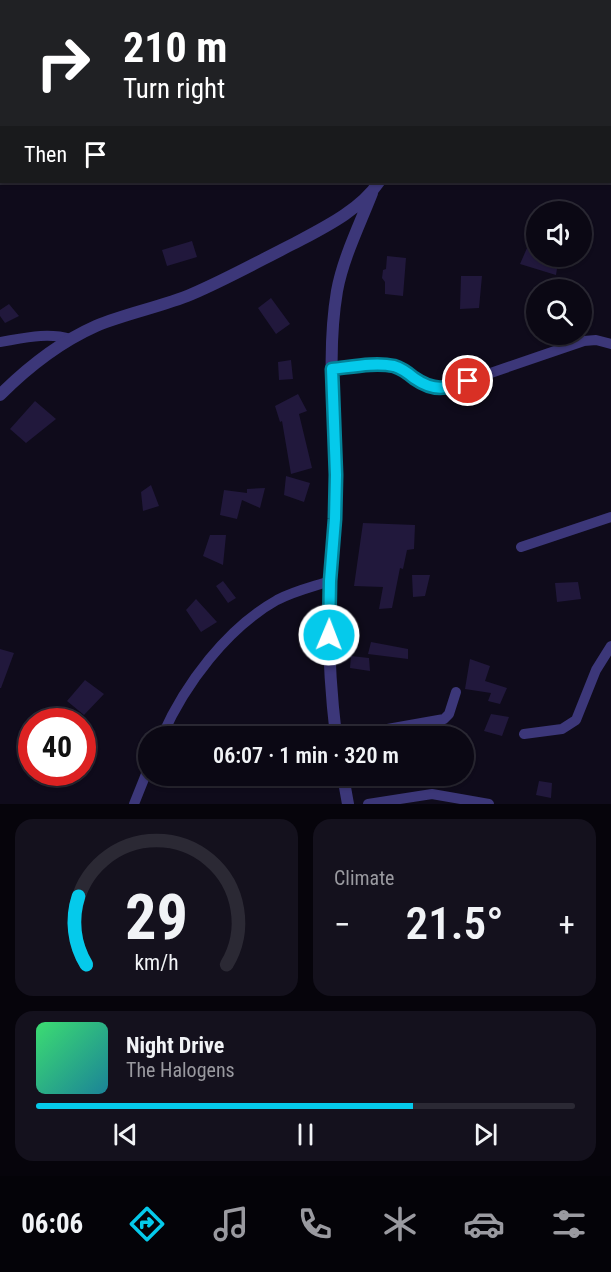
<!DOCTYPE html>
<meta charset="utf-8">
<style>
:root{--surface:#0b0814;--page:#14111d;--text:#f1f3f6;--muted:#9a9aa0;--line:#2b2934;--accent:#05caeb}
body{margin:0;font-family:"Roboto Condensed",sans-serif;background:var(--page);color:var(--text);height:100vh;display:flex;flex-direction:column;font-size:22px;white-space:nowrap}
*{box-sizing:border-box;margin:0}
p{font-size:20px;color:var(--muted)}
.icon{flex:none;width:33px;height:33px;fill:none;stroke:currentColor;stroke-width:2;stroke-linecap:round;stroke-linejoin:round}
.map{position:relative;height:804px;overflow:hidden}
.details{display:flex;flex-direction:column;gap:15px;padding:15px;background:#06040b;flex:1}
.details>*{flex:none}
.top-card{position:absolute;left:0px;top:0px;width:612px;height:183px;box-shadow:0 2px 4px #0004,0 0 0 2px var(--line);background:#202124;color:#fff;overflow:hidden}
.tools{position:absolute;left:526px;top:201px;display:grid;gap:12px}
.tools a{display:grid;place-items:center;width:66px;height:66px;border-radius:50%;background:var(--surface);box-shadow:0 2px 4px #0004,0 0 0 2px var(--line);font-size:30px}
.speed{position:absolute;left:18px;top:708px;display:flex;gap:12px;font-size:30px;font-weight:700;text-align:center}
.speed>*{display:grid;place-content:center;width:78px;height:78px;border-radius:50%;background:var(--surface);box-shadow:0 2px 4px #0004,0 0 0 2px var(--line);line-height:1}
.speed .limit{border:9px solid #d22;background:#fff;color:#111}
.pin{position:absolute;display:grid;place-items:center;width:51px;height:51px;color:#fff;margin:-26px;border:3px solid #fff;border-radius:50%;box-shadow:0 2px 6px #0007}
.me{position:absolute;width:66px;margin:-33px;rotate:1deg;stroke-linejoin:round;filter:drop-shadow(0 0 4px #0008)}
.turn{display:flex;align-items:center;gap:21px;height:126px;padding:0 24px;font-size:27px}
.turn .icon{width:78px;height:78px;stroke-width:2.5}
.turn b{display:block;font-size:42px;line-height:51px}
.then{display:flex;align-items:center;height:57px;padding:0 24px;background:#0003;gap:12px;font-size:22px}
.big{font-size:45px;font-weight:600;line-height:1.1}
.details .tile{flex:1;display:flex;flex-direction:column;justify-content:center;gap:9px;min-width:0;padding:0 21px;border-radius:18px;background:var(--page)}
.details .dial{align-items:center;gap:0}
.dial svg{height:156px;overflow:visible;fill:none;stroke:var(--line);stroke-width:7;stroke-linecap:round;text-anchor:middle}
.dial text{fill:var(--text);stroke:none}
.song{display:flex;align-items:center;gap:18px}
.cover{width:72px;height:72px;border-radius:9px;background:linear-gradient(135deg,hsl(140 70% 55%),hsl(190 70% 35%))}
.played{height:6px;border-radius:3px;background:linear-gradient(90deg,var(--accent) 70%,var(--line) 70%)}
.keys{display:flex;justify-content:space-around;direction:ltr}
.heat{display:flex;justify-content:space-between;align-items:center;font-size:33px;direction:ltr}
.details .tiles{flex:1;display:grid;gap:15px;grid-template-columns:1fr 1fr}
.tile:last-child{grid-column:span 2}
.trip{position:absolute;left:138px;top:726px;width:336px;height:60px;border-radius:30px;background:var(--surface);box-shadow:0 2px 4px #0004,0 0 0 2px var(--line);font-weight:600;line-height:60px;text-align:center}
.tab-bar{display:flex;height:96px;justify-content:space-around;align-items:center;background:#040308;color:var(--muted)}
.tab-bar .icon{width:42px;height:42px}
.tab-bar .current{color:var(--accent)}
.tab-bar b{font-size:27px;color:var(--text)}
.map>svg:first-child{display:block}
.building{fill:#21183c}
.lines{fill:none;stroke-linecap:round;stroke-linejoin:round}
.minor{stroke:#3c3779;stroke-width:10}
.tertiary{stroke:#3c3779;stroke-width:12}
.route-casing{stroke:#038399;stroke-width:15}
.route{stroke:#05caeb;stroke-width:10}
</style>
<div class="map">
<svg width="611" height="804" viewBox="0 0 611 804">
<rect width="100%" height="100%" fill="#0f0b1b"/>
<path class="building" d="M 192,241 L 197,257 L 167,266 L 162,250 Z
M 527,248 L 537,250 L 537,256 L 559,256 L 556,275 L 520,264 Z
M 387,256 L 406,258 L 403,296 L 385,294 L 385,282 L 382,278 L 383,270 L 386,269 Z
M 461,276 L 482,276 L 479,308 L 460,309 Z
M 271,298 L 290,324 L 276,334 L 258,308 Z
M 9,304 L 19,316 L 5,323 L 0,316 L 0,310 Z
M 291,360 L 293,379 L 279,380 L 278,362 Z
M 298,394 L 307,411 L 299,414 L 312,468 L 291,474 L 282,421 L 280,422 L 275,406 Z
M 35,401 L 56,419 L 26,443 L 10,429 Z
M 286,476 L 310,483 L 304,502 L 284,495 Z
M 151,485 L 159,506 L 143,511 L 141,492 Z
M 265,488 L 260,508 L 242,500 L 237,519 L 220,515 L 224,490 L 247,493 L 247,489 Z
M 363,523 L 415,525 L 414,549 L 407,550 L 403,569 L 400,568 L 392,608 L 379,609 L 383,587 L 354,586 Z
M 210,535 L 226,535 L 223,565 L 203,556 Z
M 412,575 L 430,575 L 425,596 L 413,597 Z
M 223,581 L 236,598 L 228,603 L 216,586 Z
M 578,582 L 581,599 L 557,602 L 555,583 Z
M 196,599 L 217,622 L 201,632 L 186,610 Z
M 371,642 L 408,649 L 408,659 L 368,654 Z
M 0,649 L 14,653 L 1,688 L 0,688 Z
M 351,656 L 369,658 L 370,671 L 350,668 Z
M 470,659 L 490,666 L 485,681 L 507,688 L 500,704 L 488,701 L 491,693 L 465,689 Z
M 85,680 L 104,694 L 84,715 L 67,701 Z
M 491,714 L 509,717 L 502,736 L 484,731 Z
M 441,727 L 454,728 L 452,736 L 424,736 L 424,730 Z
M 539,781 L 552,783 L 551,798 L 536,795 Z"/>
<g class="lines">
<path class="minor" d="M 95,0 L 98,2
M 238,0 L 240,2
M 0,342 C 24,338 47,332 71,339
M 332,368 L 385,365 L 397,366 L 425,386 L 447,388 L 584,341 L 596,340 L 611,344
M 521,547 L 611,517
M 524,734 L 562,729 L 576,720 L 596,670 L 611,646
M 162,736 C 185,684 227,628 277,600 C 294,591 312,587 330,581
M 348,736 L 444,719 L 449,714 L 456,692
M 134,804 L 148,769
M 368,804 L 432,794 L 489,804"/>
<path class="tertiary" d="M 491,2 L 492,0
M 0,395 C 28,367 60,342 96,326 C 127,313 161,307 192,294 C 227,279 261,260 295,243 C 325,227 360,210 379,182
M 336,736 C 330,685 327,634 330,582 C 331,556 335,531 336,505 C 337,434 325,362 337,291 C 343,258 360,224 372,193
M 343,776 L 348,804"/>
</g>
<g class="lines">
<g class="route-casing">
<path id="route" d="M 329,635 L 330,581 L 335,519 L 336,475 L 332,369 C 351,367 375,362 394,366 C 401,368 408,373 414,378 C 434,392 446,389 468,381"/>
</g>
<use href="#route" class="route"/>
</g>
</svg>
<div class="tools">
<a><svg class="icon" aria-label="sound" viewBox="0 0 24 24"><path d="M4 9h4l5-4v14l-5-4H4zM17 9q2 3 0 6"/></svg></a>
<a><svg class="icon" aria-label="search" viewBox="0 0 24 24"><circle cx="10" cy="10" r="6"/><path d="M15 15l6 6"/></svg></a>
</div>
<div class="speed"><div class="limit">40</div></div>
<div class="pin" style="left:468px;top:381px;background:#d93025"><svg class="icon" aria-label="arrive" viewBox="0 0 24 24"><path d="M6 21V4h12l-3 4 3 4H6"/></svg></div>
<svg class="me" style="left:329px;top:635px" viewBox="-20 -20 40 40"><circle r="17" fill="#05caeb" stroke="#fff" stroke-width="3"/><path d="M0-11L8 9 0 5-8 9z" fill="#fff"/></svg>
<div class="trip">06:07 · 1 min · 320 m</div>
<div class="top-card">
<div class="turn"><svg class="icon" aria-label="right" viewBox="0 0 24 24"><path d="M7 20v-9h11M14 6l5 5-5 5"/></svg><div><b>210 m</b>Turn right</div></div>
<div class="then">Then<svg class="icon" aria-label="arrive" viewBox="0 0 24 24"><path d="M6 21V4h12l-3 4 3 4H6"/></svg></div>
</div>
</div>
<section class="details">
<div class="tiles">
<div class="tile dial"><svg viewBox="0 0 100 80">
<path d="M14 69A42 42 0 1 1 86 69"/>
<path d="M14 69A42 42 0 0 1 10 34" stroke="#05caeb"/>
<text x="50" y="56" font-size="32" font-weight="700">29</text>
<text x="50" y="72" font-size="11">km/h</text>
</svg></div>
<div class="tile"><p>Climate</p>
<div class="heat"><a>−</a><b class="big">21.5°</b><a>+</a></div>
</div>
<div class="tile">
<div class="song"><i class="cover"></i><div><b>Night Drive</b><p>The Halogens</p></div></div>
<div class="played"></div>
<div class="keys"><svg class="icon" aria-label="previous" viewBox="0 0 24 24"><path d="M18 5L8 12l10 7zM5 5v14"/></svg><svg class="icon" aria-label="pause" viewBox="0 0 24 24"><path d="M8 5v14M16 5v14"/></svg><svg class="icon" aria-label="next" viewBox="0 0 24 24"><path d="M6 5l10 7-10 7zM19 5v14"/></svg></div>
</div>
</div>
</section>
<nav class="tab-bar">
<b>06:06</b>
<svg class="icon current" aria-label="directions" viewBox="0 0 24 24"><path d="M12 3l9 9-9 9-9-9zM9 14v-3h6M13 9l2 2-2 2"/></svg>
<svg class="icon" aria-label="music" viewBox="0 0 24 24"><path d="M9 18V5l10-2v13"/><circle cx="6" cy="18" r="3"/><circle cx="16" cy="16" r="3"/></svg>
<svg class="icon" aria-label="phone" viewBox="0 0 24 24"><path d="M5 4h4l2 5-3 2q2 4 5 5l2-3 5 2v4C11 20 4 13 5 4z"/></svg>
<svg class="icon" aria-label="climate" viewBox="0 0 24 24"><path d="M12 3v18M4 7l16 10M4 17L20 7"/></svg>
<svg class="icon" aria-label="car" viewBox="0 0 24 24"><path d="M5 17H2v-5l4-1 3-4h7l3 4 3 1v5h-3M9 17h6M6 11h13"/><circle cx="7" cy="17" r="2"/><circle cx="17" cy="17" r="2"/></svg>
<svg class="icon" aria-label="filters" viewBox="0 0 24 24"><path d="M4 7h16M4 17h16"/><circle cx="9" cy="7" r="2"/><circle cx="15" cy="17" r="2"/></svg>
</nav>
